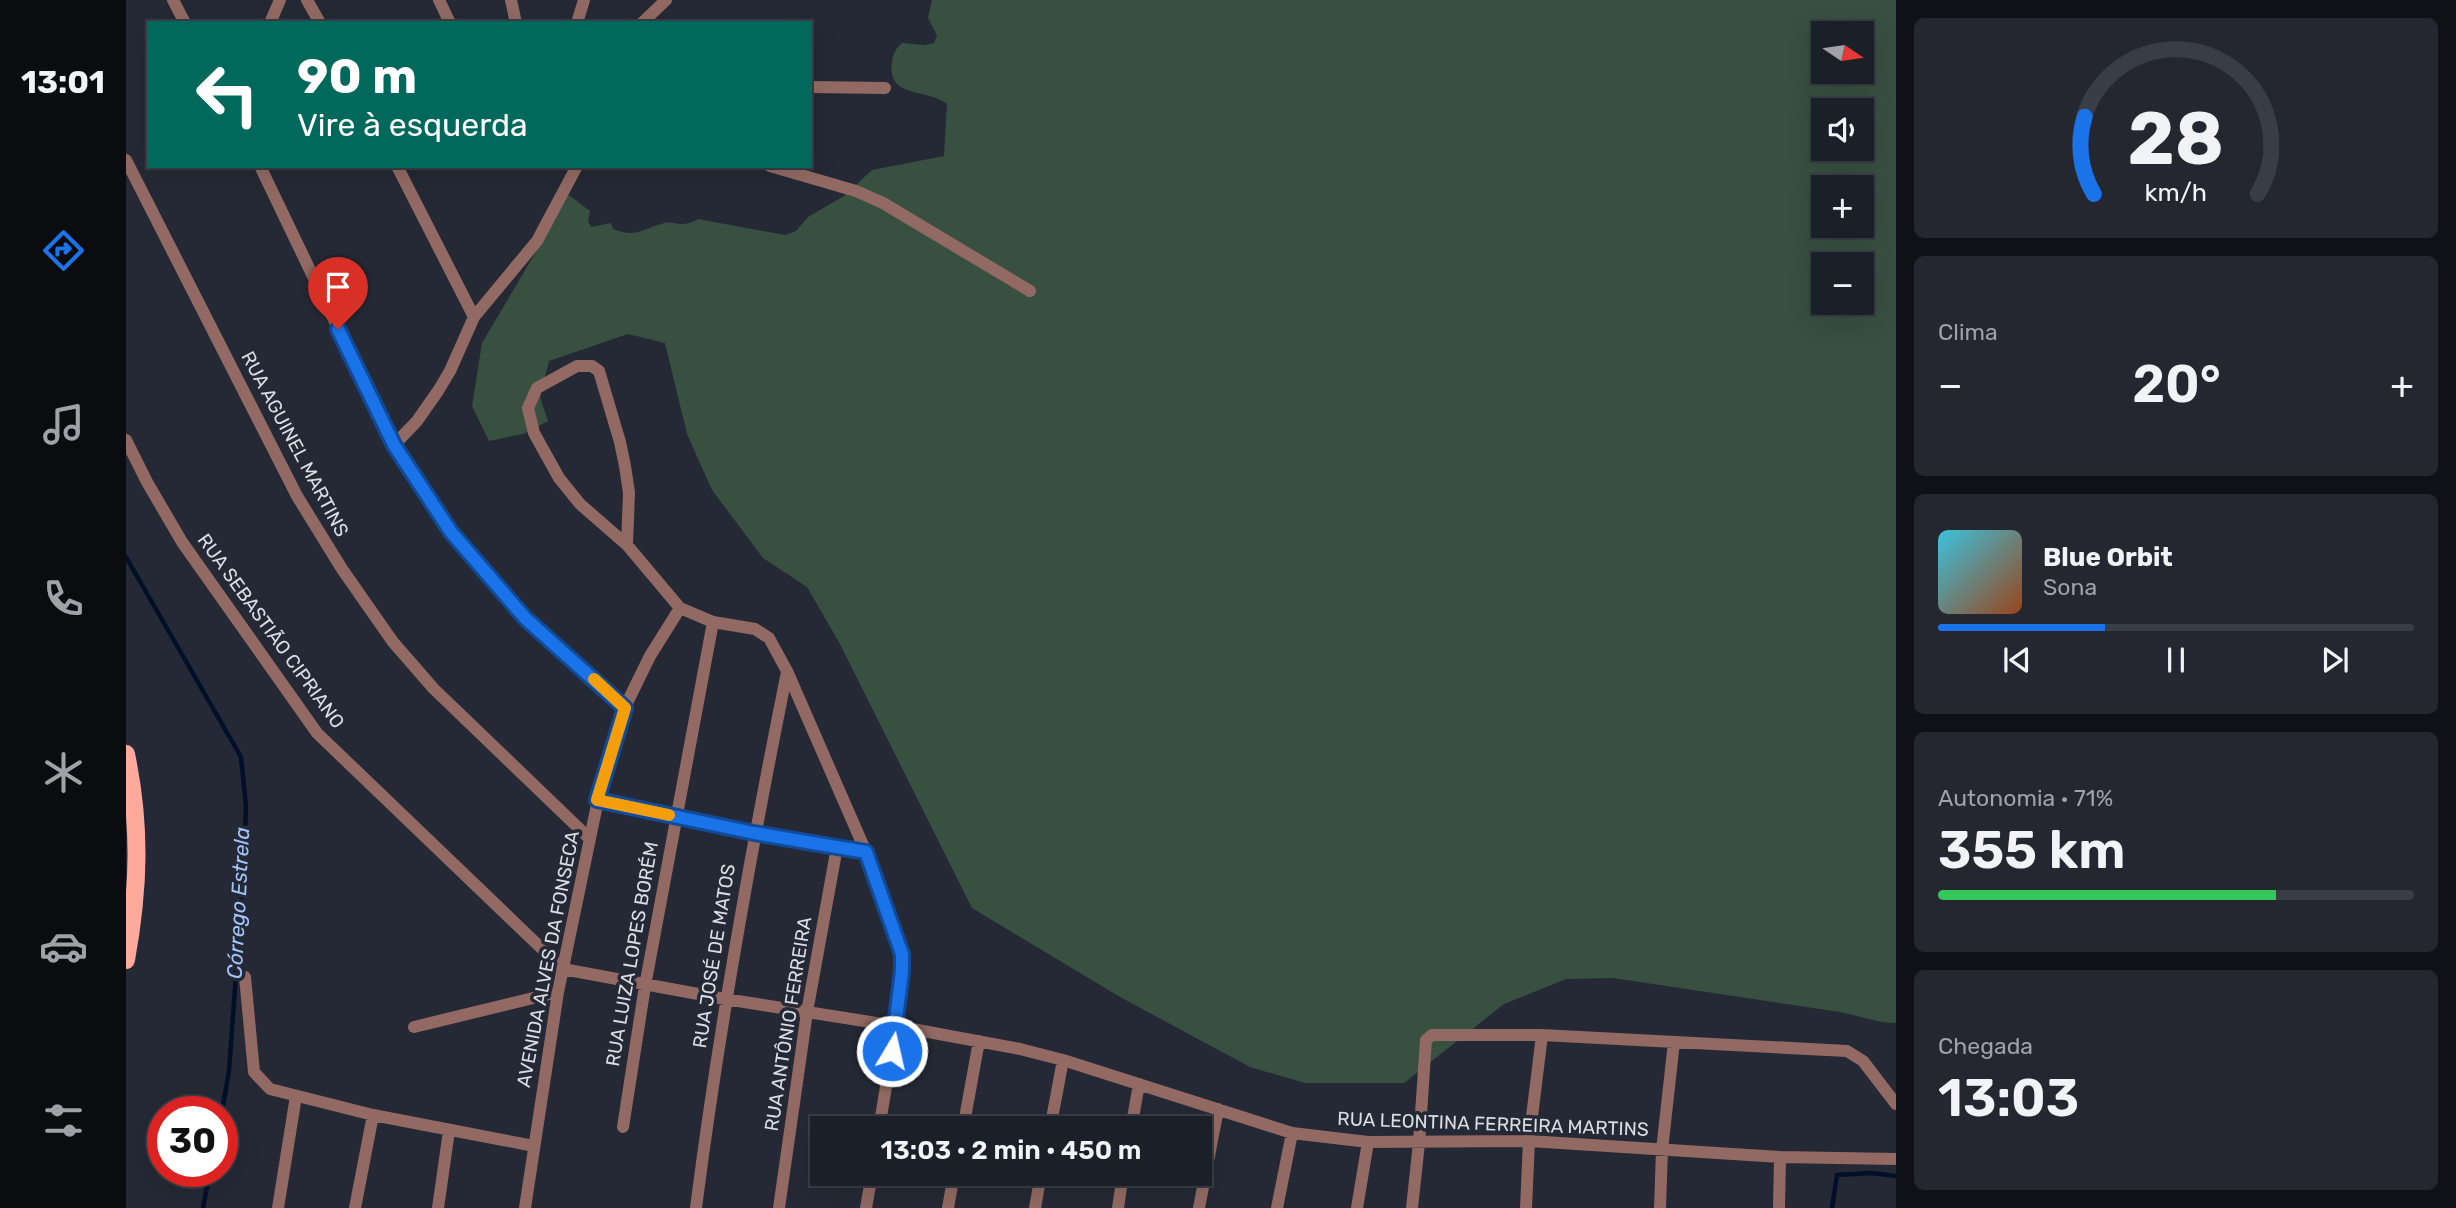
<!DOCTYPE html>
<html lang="pt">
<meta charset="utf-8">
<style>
:root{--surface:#1b1f28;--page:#242730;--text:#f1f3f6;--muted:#a0a2a8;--line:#393d45;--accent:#1a73e8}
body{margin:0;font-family:Rubik,sans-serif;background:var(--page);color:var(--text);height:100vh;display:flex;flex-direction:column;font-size:26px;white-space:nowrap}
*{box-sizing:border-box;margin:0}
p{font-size:23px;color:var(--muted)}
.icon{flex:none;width:38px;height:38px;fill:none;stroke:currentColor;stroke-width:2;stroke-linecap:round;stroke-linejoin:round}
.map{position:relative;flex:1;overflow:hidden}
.drawer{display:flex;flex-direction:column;gap:18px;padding:18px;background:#0f1116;width:560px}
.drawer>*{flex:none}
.top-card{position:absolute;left:21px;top:21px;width:665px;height:147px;border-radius:0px;box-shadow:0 7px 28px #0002,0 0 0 2px var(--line);background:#00695c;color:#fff;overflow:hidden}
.needle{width:46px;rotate:103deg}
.controls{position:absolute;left:1685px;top:21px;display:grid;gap:14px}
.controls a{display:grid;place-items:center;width:63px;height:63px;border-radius:0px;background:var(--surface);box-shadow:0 7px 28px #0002,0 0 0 2px var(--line);font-size:35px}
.speed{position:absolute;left:21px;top:1096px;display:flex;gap:14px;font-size:35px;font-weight:700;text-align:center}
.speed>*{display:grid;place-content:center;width:91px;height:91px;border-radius:50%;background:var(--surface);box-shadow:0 7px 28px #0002,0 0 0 2px var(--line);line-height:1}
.speed .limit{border:10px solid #d22;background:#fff;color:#111}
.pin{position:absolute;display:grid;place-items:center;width:60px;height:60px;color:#fff;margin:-72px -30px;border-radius:50% 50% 50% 0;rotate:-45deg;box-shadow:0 0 7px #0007}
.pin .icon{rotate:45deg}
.me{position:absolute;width:77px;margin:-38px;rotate:9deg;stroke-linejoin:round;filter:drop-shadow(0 0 5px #0008)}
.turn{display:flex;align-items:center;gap:24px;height:147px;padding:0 35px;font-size:32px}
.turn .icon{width:91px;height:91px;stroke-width:2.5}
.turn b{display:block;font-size:49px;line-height:60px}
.big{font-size:52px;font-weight:600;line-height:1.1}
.drawer .tile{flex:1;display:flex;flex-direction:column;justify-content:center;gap:10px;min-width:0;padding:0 24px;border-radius:10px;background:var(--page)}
.drawer .dial{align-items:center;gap:0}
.dial svg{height:182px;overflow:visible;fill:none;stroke:var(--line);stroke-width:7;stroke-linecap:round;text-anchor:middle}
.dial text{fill:var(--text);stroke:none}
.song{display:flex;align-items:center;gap:21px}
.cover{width:84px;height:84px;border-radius:10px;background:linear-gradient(135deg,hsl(190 70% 55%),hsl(20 70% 35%))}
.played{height:7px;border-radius:4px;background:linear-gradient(90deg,var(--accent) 35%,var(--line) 35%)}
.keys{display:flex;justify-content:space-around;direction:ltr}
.heat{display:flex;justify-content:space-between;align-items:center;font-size:38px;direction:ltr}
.charge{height:10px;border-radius:5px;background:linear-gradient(90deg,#34c759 71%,var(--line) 0)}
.trip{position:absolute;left:684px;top:1116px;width:402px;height:70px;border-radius:0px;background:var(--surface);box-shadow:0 7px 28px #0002,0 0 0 2px var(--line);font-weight:600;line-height:70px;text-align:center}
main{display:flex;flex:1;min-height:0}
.dock{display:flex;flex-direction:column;width:126px;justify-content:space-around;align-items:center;background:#0b0c10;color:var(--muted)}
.dock .icon{width:49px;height:49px}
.dock .selected{color:var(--accent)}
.dock b{font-size:32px;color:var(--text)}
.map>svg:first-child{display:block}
.green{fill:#385040;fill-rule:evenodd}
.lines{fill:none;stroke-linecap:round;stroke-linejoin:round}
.stream{stroke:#020f29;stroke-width:4.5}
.street{stroke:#926a63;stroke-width:12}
.primary{stroke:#fdaa9c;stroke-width:18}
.route-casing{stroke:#114b97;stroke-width:18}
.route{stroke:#1a73e8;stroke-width:12}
.slow{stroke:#f59e0b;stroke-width:12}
.labels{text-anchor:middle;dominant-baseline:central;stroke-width:7;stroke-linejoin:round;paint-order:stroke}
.street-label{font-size:19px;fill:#dadde5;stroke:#242935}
.water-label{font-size:21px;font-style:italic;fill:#a2c5fd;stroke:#242935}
</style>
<main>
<nav class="dock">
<b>13:01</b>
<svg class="icon selected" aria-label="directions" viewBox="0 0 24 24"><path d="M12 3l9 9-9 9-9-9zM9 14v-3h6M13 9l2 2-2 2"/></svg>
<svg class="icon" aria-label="music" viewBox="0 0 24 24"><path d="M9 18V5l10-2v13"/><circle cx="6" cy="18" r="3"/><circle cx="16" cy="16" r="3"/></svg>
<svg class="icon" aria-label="phone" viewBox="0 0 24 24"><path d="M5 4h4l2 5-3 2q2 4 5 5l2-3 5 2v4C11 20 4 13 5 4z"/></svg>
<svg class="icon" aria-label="climate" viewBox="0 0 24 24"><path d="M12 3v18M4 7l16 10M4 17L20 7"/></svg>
<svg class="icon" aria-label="car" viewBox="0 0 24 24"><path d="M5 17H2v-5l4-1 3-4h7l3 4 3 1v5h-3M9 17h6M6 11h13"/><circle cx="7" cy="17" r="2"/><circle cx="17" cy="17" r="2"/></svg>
<svg class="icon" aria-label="filters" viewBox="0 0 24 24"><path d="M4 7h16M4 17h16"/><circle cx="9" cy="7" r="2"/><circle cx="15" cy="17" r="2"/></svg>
</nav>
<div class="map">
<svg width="1770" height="1208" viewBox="0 0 1770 1208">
<rect width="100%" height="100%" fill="#242935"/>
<path class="green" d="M 806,0 L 1770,0 L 1770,1023 L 1756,1022 L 1714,1012 L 1487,978 L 1440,979 L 1378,1004 L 1278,1083 L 1179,1083 L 1124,1067 L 994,997 L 846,908 L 714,644 L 681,587 L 637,558 L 586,490 L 561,434 L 539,343 L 502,334 L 423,361 L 414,397 L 422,421 L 397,434 L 363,441 L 346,406 L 356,343 L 411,250 L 440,193 L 464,211 L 462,222 L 465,227 L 485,223 L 487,229 C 509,238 515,230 535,224 C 549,219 553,230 572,219 L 659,235 L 670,231 L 682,217 L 718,196 L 746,170 L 818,156 L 821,104 C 801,88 760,99 766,62 C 767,54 770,48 776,43 L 798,45 L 808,43 L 811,35 L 802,18 ZM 1698,33 L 1736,33 L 1736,72 L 1698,72 ZM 1698,110 L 1736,110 L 1736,149 L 1698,149 ZM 1698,187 L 1736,187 L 1736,226 L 1698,226 ZM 1698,264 L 1736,264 L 1736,303 L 1698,303 Z"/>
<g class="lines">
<path class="stream" d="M 0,557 L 115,757 L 120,806 L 118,864 L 103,1071 L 96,1111
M 77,1208 L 84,1171
M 1706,1208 L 1711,1175 L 1745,1173 L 1770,1176"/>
<path class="street" d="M 47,0 L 59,23
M 181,0 L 194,23
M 313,0 L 324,23
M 385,0 L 390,23
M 144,23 L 154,0
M 451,23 L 458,0
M 516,23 L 540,0
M 684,87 L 759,88
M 0,160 L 171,496 L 216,569 L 267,642 L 308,689 L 463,838
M 134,166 L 268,445 L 325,532 L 399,618 L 499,707
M 271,166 L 348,317
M 644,166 L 730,191 L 757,203 L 904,291
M 0,440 L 21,482 L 56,542 L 191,733 L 437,969 L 599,999 L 770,1026 L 894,1049 L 937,1060 L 1166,1133 L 1242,1142 L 1403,1141 L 1654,1157 L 1770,1159
M 268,445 L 291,421 L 312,391 L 324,371 L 348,317 L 411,241 L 451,166
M 501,545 L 503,493 L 499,466 L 494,442 L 473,371 L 466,366 L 451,366 L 411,388 L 402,408 L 408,433 L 433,478 L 454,504 L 501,545 L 554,608 L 587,622 L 629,629 L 643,638 L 661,671 L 740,852 L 776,954 L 770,1026 L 753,1129
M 472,800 L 628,833 L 740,852
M 119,977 L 128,1072 L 144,1089 L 247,1115 L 408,1146
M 288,1027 L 432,992
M 497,1127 L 519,986 L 587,622
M 837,1129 L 853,1041
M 924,1129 L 937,1060
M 1005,1129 L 1013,1084
M 152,1208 L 170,1096
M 229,1208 L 247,1115
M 312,1208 L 323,1131
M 399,1208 L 432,992 L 472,800 L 499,707 L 524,656 L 554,608
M 570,1208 C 593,1028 625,850 661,672
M 653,1208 L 681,1012 L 711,847
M 740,1208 L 746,1174
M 822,1208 L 828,1174
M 909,1208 L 915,1174
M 992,1208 L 997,1174
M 1073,1208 L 1092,1109
M 1151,1208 L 1166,1133
M 1231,1208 L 1242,1142
M 1286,1208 L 1293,1143 L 1300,1040 L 1306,1035 L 1416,1035 L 1721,1051 L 1737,1061 L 1770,1104
M 1400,1208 L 1403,1141 L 1416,1035
M 1534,1208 L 1536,1150 L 1548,1042
M 1653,1208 L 1654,1157"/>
<path class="primary" d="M 0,754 C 15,826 13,888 0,960"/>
</g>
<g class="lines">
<g class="route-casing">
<path id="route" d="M 212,329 L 268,445 L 325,532 L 399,618 L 499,708 L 471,800 L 628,833 L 740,852 L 776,954 L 776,971 L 766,1051"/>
</g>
<use href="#route" class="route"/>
<path class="slow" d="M 468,679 L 499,708 L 471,800 L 543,815"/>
</g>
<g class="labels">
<g class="street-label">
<text transform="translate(169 444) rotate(62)">RUA AGUINEL MARTINS</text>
<text transform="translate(145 631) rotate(54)">RUA SEBASTIÃO CIPRIANO</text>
<text transform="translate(506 954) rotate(-80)">RUA LUIZA LOPES BORÉM</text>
<text transform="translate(588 956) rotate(-81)">RUA JOSÉ DE MATOS</text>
<text transform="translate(422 959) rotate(-79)">AVENIDA ALVES DA FONSECA</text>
<text transform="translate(662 1024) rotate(-81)">RUA ANTÔNIO FERREIRA</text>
<text transform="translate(1367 1124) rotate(2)">RUA LEONTINA FERREIRA MARTINS</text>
</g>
<g class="water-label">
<text transform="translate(112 903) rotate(-87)">Córrego Estrela</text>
</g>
</g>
</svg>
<div class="controls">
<a><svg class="needle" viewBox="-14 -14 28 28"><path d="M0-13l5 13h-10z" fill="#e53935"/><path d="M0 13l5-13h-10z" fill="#a0a2a8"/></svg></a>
<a><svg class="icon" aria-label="sound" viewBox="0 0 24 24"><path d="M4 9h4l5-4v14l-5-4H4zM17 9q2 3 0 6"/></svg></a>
<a>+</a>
<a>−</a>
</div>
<div class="speed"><div class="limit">30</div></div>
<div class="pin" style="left:212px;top:329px;background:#d93025"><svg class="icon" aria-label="arrive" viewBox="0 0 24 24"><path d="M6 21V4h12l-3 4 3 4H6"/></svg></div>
<svg class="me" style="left:766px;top:1051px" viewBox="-20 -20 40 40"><circle r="17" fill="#1a73e8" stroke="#fff" stroke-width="3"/><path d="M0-11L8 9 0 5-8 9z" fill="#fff"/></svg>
<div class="trip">13:03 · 2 min · 450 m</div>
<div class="top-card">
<div class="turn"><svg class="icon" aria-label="left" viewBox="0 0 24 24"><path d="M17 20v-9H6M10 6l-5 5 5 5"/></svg><div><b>90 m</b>Vire à esquerda</div></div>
</div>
</div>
<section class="drawer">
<div class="tile dial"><svg viewBox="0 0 100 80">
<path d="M14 69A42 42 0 1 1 86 69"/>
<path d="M14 69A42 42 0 0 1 10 35" stroke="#1a73e8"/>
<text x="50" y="56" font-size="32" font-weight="700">28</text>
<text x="50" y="72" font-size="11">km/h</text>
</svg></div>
<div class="tile"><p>Clima</p>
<div class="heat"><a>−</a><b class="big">20°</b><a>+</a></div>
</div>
<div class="tile">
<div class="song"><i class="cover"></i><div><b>Blue Orbit</b><p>Sona</p></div></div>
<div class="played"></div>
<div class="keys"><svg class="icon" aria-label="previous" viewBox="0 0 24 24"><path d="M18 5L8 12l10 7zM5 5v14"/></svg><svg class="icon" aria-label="pause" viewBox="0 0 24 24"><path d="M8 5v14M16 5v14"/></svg><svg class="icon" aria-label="next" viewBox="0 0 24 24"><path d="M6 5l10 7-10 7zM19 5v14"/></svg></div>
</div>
<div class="tile"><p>Autonomia · 71%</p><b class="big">355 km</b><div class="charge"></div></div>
<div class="tile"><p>Chegada</p><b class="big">13:03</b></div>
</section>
</main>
